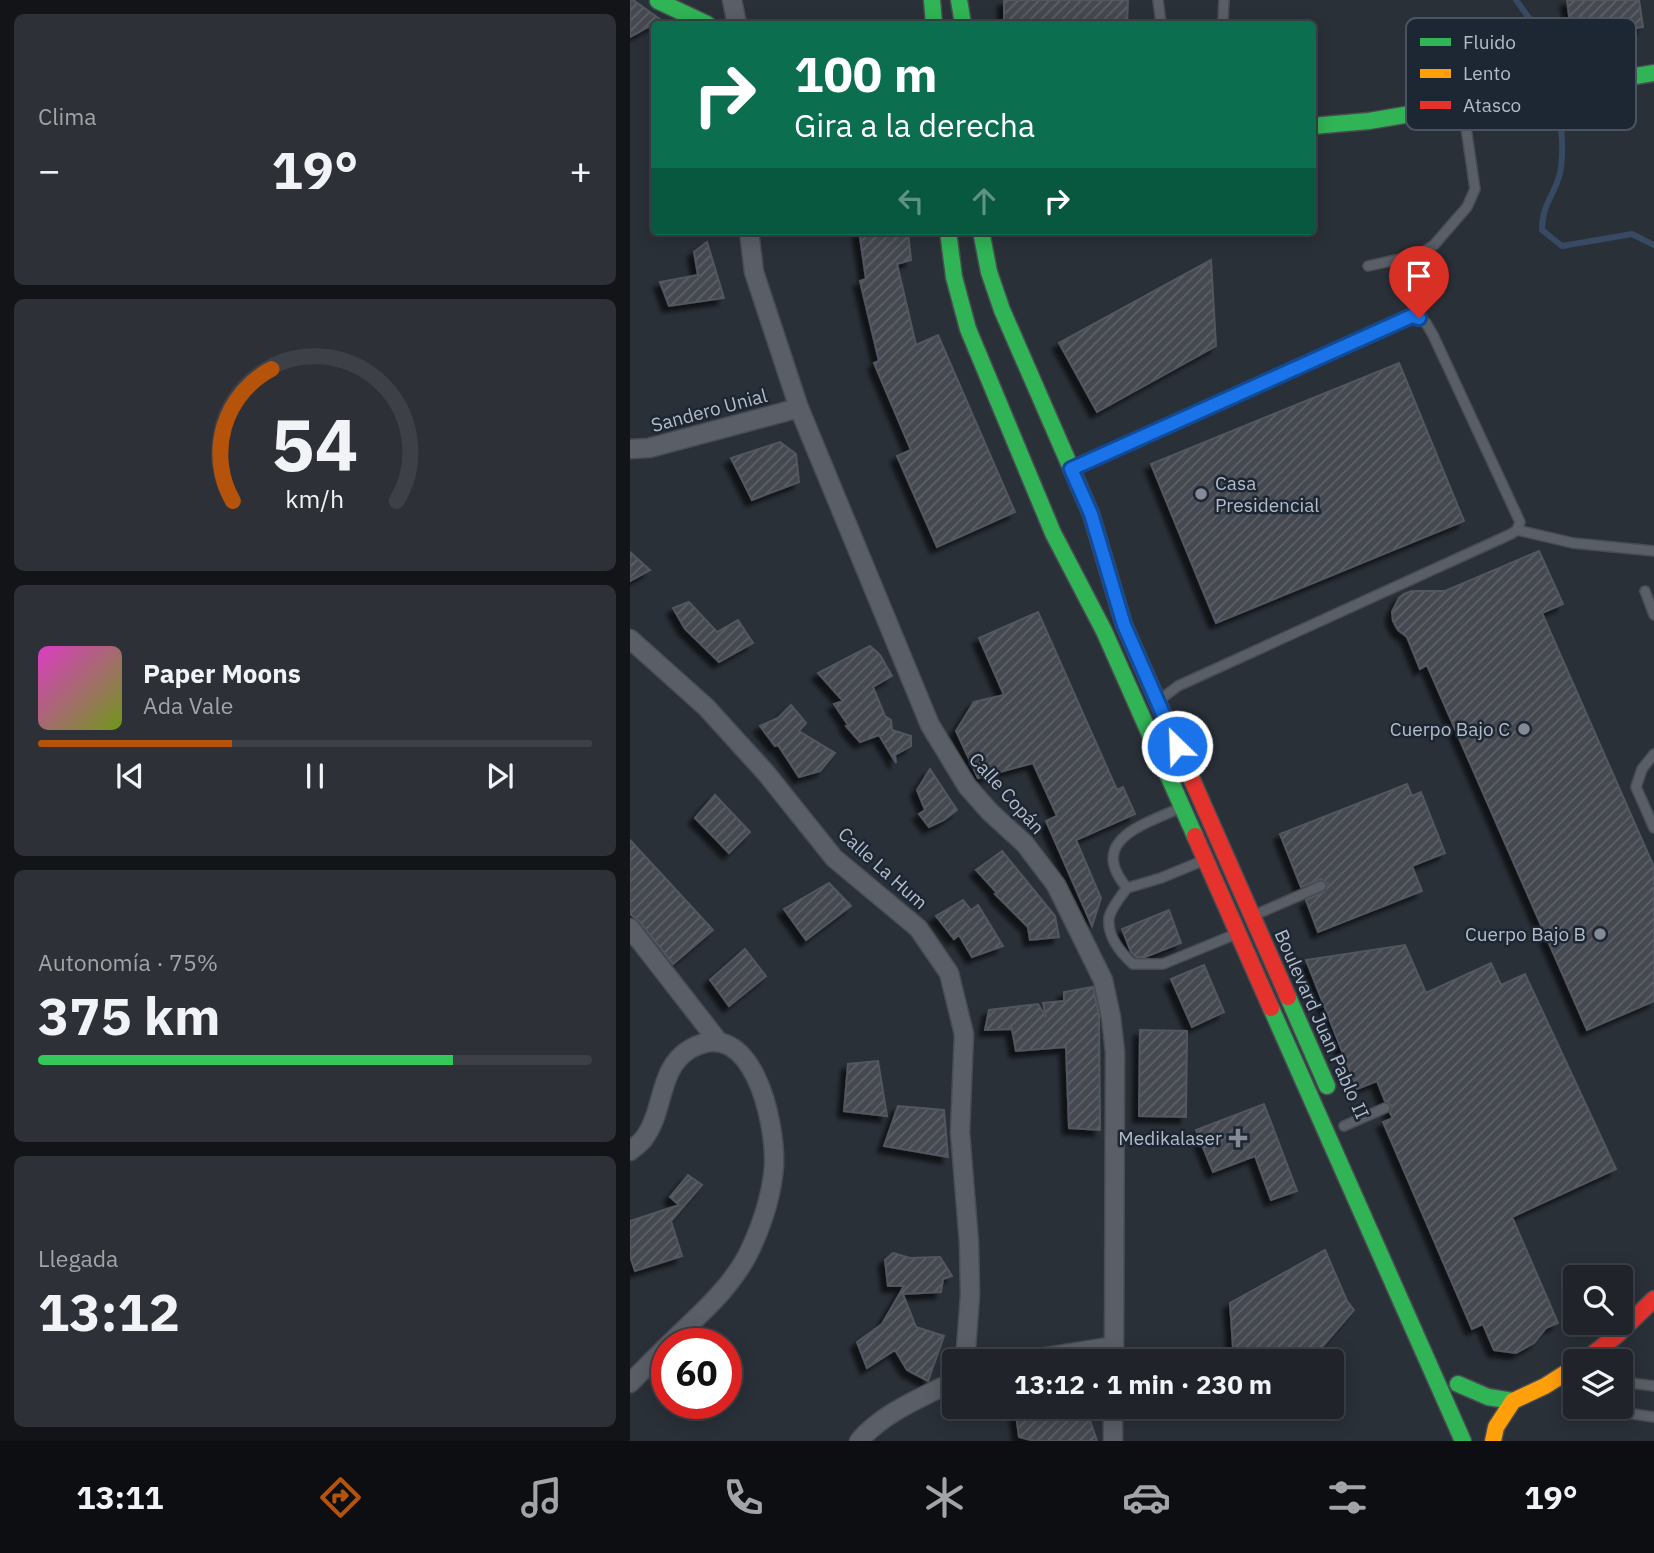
<!DOCTYPE html>
<html lang="es">
<meta charset="utf-8">
<style>
:root{--surface:#20242a;--page:#2d3036;--text:#f1f3f6;--muted:#a2a4a8;--line:#3d4147;--accent:#b45309}
body{margin:0;font-family:"IBM Plex Sans",sans-serif;background:var(--page);color:var(--text);height:100vh;display:flex;flex-direction:column;font-size:26px;white-space:nowrap}
*{box-sizing:border-box;margin:0}
p{font-size:23px;color:var(--muted)}
.icon{flex:none;width:38px;height:38px;fill:none;stroke:currentColor;stroke-width:2;stroke-linecap:round;stroke-linejoin:round}
.map{position:relative;flex:1;overflow:hidden}
.details{display:flex;flex-direction:column;gap:14px;padding:14px;background:#121417;width:630px}
.details>*{flex:none}
.top-card{position:absolute;left:21px;top:21px;width:665px;height:214px;border-radius:7px;box-shadow:0 4px 18px #0003,0 0 0 2px var(--line);background:#0b6e4f;color:#fff;overflow:hidden}
.controls{position:absolute;left:933px;top:1265px;display:grid;gap:14px}
.controls a{display:grid;place-items:center;width:70px;height:70px;border-radius:7px;background:var(--surface);box-shadow:0 4px 18px #0003,0 0 0 2px var(--line);font-size:35px}
.speed{position:absolute;left:21px;top:1328px;display:flex;gap:14px;font-size:35px;font-weight:700;text-align:center}
.speed>*{display:grid;place-content:center;width:91px;height:91px;border-radius:50%;background:var(--surface);box-shadow:0 4px 18px #0003,0 0 0 2px var(--line);line-height:1}
.speed .limit{border:10px solid #d22;background:#fff;color:#111}
.pin{position:absolute;display:grid;place-items:center;width:60px;height:60px;color:#fff;margin:-72px -30px;border-radius:50% 50% 50% 0;rotate:-45deg;box-shadow:0 0 7px #0007}
.pin .icon{rotate:45deg}
.me{position:absolute;width:77px;margin:-38px;rotate:336deg;stroke-linejoin:round;filter:drop-shadow(0 0 5px #0008)}
.turn{display:flex;align-items:center;gap:24px;height:147px;padding:0 28px;font-size:32px}
.turn .icon{width:91px;height:91px;stroke-width:2.5}
.turn b{display:block;font-size:49px;line-height:60px}
.lanes{display:flex;align-items:center;height:66px;padding:0 28px;background:#0003;justify-content:center;gap:35px;direction:ltr}
.lanes .off{opacity:.35}
.big{font-size:52px;font-weight:700;line-height:1.1}
.details .widget{flex:1;display:flex;flex-direction:column;justify-content:center;gap:10px;min-width:0;padding:0 24px;border-radius:10px;background:var(--page)}
.details .dial{align-items:center;gap:0}
.dial svg{height:182px;overflow:visible;fill:none;stroke:var(--line);stroke-width:7;stroke-linecap:round;text-anchor:middle}
.dial text{fill:var(--text);stroke:none}
.song{display:flex;align-items:center;gap:21px}
.cover{width:84px;height:84px;border-radius:10px;background:linear-gradient(135deg,hsl(310 70% 55%),hsl(80 70% 35%))}
.played{height:7px;border-radius:4px;background:linear-gradient(90deg,var(--accent) 35%,var(--line) 35%)}
.keys{display:flex;justify-content:space-around;direction:ltr}
.heat{display:flex;justify-content:space-between;align-items:center;font-size:38px;direction:ltr}
.charge{height:10px;border-radius:5px;background:linear-gradient(90deg,#34c759 75%,var(--line) 0)}
.trip{position:absolute;left:312px;top:1349px;width:402px;height:70px;border-radius:7px;background:var(--surface);box-shadow:0 4px 18px #0003,0 0 0 2px var(--line);font-weight:700;line-height:70px;text-align:center}
.tab-bar{display:flex;height:112px;justify-content:space-around;align-items:center;background:#0d0e11;color:var(--muted)}
.tab-bar .icon{width:49px;height:49px}
.tab-bar .on{color:var(--accent)}
.tab-bar b{font-size:32px;color:var(--text)}
main{display:flex;flex:1;min-height:0}
.map>svg:first-child{display:block}
.lines{fill:none;stroke-linecap:round;stroke-linejoin:round}
.stream{stroke:#384963;stroke-width:6}
.building{fill:url(#building-hatch);stroke:#52575f;stroke-width:2;filter:url(#shadow)}
.lane-casing{stroke:#484c53;stroke-width:12}
.street-casing{stroke:#484c53;stroke-width:21}
.fast-casing{stroke:#484c53;stroke-width:19}
.slow-casing{stroke:#484c53;stroke-width:19}
.jam-casing{stroke:#484c53;stroke-width:19}
.lane{stroke:#5a5e66;stroke-width:9}
.street{stroke:#5a5e66;stroke-width:18}
.fast{stroke:#30b455;stroke-width:16}
.slow{stroke:#ff9f0a;stroke-width:16}
.jam{stroke:#e5322d;stroke-width:16}
.route-casing{stroke:#114b97;stroke-width:18}
.route{stroke:#1a73e8;stroke-width:12}
.poi-dot{fill:#848b96;stroke:#1d2633;stroke-width:2.5}
.labels{text-anchor:middle;dominant-baseline:central;stroke-width:5;stroke-linejoin:round;paint-order:stroke}
.street-label{font-size:19px;fill:#b4bcc9;stroke:#1d2633}
.poi-label{font-size:19px;fill:#b4bcc9;stroke:#1d2633;text-anchor:end}
.key{fill:#1d2633;stroke:#4a5360;stroke-width:2}
.key-label{font-size:19px;fill:#b4bcc9}
</style>
<main>
<section class="details">
<div class="widget"><p>Clima</p>
<div class="heat"><a>−</a><b class="big">19°</b><a>+</a></div>
</div>
<div class="widget dial"><svg viewBox="0 0 100 80">
<path d="M14 69A42 42 0 1 1 86 69"/>
<path d="M14 69A42 42 0 0 1 31 11" stroke="#b45309"/>
<text x="50" y="56" font-size="32" font-weight="700">54</text>
<text x="50" y="72" font-size="11">km/h</text>
</svg></div>
<div class="widget">
<div class="song"><i class="cover"></i><div><b>Paper Moons</b><p>Ada Vale</p></div></div>
<div class="played"></div>
<div class="keys"><svg class="icon" aria-label="previous" viewBox="0 0 24 24"><path d="M18 5L8 12l10 7zM5 5v14"/></svg><svg class="icon" aria-label="pause" viewBox="0 0 24 24"><path d="M8 5v14M16 5v14"/></svg><svg class="icon" aria-label="next" viewBox="0 0 24 24"><path d="M6 5l10 7-10 7zM19 5v14"/></svg></div>
</div>
<div class="widget"><p>Autonomía · 75%</p><b class="big">375 km</b><div class="charge"></div></div>
<div class="widget"><p>Llegada</p><b class="big">13:12</b></div>
</section>
<div class="map">
<svg width="1024" height="1441" viewBox="0 0 1024 1441">
<defs>
<pattern id="building-hatch" width="6" height="6" patternUnits="userSpaceOnUse" patternTransform="scale(1.75)"><rect width="6" height="6" fill="#444950"/><path d="M-1 1l2-2M0 6l6-6M5 7l2-2" fill="none" stroke="#5d6168"/></pattern>
<filter id="shadow"><feDropShadow dx="-6" dy="6" stdDeviation="2" flood-color="#0009"/></filter>
</defs>
<rect width="100%" height="100%" fill="#2a3038"/>
<g class="lines">
<path class="stream" d="M 886,0 C 906,27 924,52 927,85
M 928,96 C 930,120 935,149 930,173 C 925,195 912,203 912,230 L 932,246 L 1002,234 L 1024,245"/>
</g>
<path class="building" d="M 0,0 L 3,0 L 31,20 L 0,37 Z
M 374,0 L 498,0 L 497,24 L 374,24 Z
M 937,0 L 1009,0 L 1013,27 L 942,39 Z
M 229,231 L 278,231 L 281,260 L 267,264 L 286,345 L 308,335 L 385,512 L 307,547 L 267,456 L 281,450 L 244,363 L 249,361 L 230,281 L 236,279 Z
M 77,242 L 94,298 L 39,306 L 30,282 L 68,275 L 64,252 Z
M 581,260 L 586,346 L 467,412 L 429,343 Z
M 769,363 L 834,521 L 586,623 L 521,464 Z
M 150,442 L 166,454 L 169,482 L 122,500 L 101,458 Z
M 909,551 L 933,604 L 912,613 L 1024,867 L 1024,1001 L 957,1030 L 797,665 L 790,669 L 777,637 L 768,630 L 763,621 L 762,612 L 769,598 L 774,594 L 782,591 L 815,591 Z
M 0,552 L 20,570 L 0,581 Z
M 59,602 L 87,632 L 108,620 L 123,643 L 89,662 L 55,629 L 43,608 Z
M 408,612 L 487,790 L 493,787 L 505,814 L 446,840 L 471,898 L 462,926 L 416,821 L 427,816 L 403,763 L 348,778 L 326,731 L 344,702 L 374,695 L 349,638 Z
M 240,646 L 250,655 L 262,676 L 243,687 L 255,716 L 261,720 L 262,730 L 281,736 L 281,746 L 265,755 L 266,763 L 249,735 L 230,742 L 216,726 L 218,725 L 204,704 L 213,701 L 188,673 Z
M 161,705 L 176,723 L 169,731 L 205,753 L 190,771 L 169,777 L 148,745 L 145,746 L 130,726 L 148,718 Z
M 300,769 L 327,810 L 314,820 L 299,827 L 289,814 L 295,810 L 287,790 Z
M 777,784 L 782,796 L 791,792 L 815,853 L 782,866 L 792,891 L 688,932 L 676,900 L 694,892 L 698,884 L 691,879 L 671,887 L 650,834 Z
M 85,795 L 120,832 L 99,853 L 65,818 Z
M 0,840 L 83,930 L 43,964 L 9,921 L 0,914 Z
M 372,851 L 425,916 L 429,937 L 400,940 L 398,927 L 365,894 L 367,893 L 346,870 Z
M 199,883 L 221,906 L 176,940 L 154,909 Z
M 333,900 L 341,910 L 348,905 L 373,946 L 342,957 L 329,935 L 324,939 L 306,916 Z
M 539,910 L 551,943 L 515,957 L 506,957 L 501,952 L 492,929 Z
M 775,945 L 796,993 L 861,963 L 871,985 L 895,974 L 986,1169 L 882,1217 L 928,1323 L 916,1328 L 904,1343 L 886,1353 L 864,1350 L 853,1324 L 842,1329 L 753,1122 L 763,1118 L 760,1113 L 761,1105 L 755,1101 L 747,1081 L 727,1089 L 676,960 Z
M 115,949 L 136,976 L 99,1006 L 80,980 Z
M 574,965 L 594,1012 L 562,1027 L 541,979 Z
M 463,987 L 469,1014 L 470,1130 L 439,1128 L 436,1047 L 386,1051 L 382,1029 L 355,1030 L 359,1010 L 408,1004 L 416,1017 L 413,1003 L 434,1001 L 434,992 Z
M 510,1030 L 557,1031 L 556,1117 L 509,1116 Z
M 248,1061 L 257,1116 L 214,1111 L 218,1064 Z
M 634,1104 L 667,1191 L 641,1200 L 625,1156 L 583,1172 L 566,1130 Z
M 268,1106 L 314,1110 L 318,1157 L 254,1146 Z
M 58,1175 L 72,1185 L 41,1221 L 52,1256 L 5,1271 L 0,1256 L 0,1221 L 49,1205 L 40,1197 Z
M 695,1250 L 717,1301 L 724,1310 L 679,1362 L 604,1362 L 600,1303 Z
M 263,1253 L 280,1258 L 310,1257 L 322,1276 L 313,1279 L 311,1292 L 273,1294 L 286,1327 L 314,1336 L 298,1381 L 277,1370 L 265,1350 L 237,1368 L 227,1342 L 252,1324 L 274,1286 L 258,1286 L 255,1260 Z
M 385,1407 L 449,1407 L 459,1418 L 467,1441 L 405,1441 L 389,1437 Z"/>
<g class="lines">
<g class="lane-casing">
<path id="lane" d="M 528,0 L 531,24
M 593,20 L 594,0
M 738,266 L 788,255 L 804,245 L 837,207 L 845,189 L 833,107
M 445,467 L 782,315 L 796,323 L 803,335 L 890,522 L 887,530 L 881,534 L 548,686 L 532,698
M 887,530 L 943,543 L 1024,551
M 1015,591 L 1024,615
M 1024,754 L 1012,769 L 1006,787 L 1024,828
M 550,808 C 513,825 457,840 497,888 L 531,878 L 572,861
M 497,888 C 491,896 481,908 479,918 C 477,936 491,953 503,964 L 533,964 L 606,934
M 627,914 L 691,886
M 714,1126 L 755,1108
M 990,1377 L 1001,1383 L 1024,1386
M 989,1407 L 996,1413 L 1024,1417"/>
</g>
<g class="street-casing">
<path id="street" d="M 102,0 L 107,24
M 119,231 L 124,272 L 169,408 L 300,725 L 337,786 L 360,812 L 395,844 L 426,885 L 473,980 L 481,1017 L 485,1052 L 484,1362
M 0,449 L 19,448 L 169,408
M 0,639 L 76,707 L 136,773 L 204,858 L 288,928 L 319,973 L 334,1034 L 330,1132 L 339,1243 L 340,1295 L 335,1362
M 0,928 L 88,1041
M 0,1151 C 5,1147 12,1142 15,1137 C 35,1109 28,1068 60,1049 C 123,1013 146,1124 144,1166 C 142,1193 132,1224 121,1248 C 103,1287 69,1315 39,1344
M 386,1362 L 484,1346
M 0,1383 L 37,1346
M 229,1441 C 254,1412 291,1398 324,1381
M 483,1441 L 483,1407"/>
</g>
<g class="fast-casing">
<path id="fast" d="M 302,0 L 304,24
M 329,0 L 333,24
M 28,1 L 77,24
M 682,126 L 739,121 L 1024,73
M 318,231 L 324,277 L 338,329 L 423,533 L 474,631 L 565,836
M 351,231 L 359,272 L 372,310 L 461,514 L 494,625 L 563,782
M 658,997 L 697,1086
M 641,1008 L 833,1441
M 828,1384 L 858,1397 L 883,1401"/>
</g>
<g class="slow-casing">
<path id="slow" d="M 863,1441 L 866,1427 L 883,1401 L 915,1386 L 945,1367"/>
</g>
<g class="jam-casing">
<path id="jam" d="M 563,782 L 658,997
M 565,836 L 641,1008
M 953,1362 L 987,1335 L 1024,1299"/>
</g>
<use href="#lane" class="lane"/>
<use href="#street" class="street"/>
<use href="#fast" class="fast"/>
<use href="#slow" class="slow"/>
<use href="#jam" class="jam"/>
</g>
<g class="lines">
<g class="route-casing">
<path id="route" d="M 547,746 L 494,625 L 461,514 L 441,469 L 782,316 L 789,318"/>
</g>
<use href="#route" class="route"/>
</g>
<g class="poi-dot">
<circle cx="571" cy="494" r="7"/>
<circle cx="894" cy="729" r="7"/>
<circle cx="970" cy="934" r="7"/>
<path d="M604.5 1127.5h7v7h7v7h-7v7h-7v-7h-7v-7h7z"/>
</g>
<g class="labels">
<g class="street-label">
<text transform="translate(79 410) rotate(-15)">Sandero Unial</text>
<text transform="translate(377 793) rotate(48)">Calle Copán</text>
<text transform="translate(253 868) rotate(42)">Calle La Hum</text>
<text transform="translate(692 1024) rotate(66)">Boulevard Juan Pablo II</text>
</g>
<g class="poi-label">
<text x="585" y="483" text-anchor="start">Casa<tspan x="585" dy="22">Presidencial</tspan></text>
<text x="880" y="729">Cuerpo Bajo C</text>
<text x="956" y="934">Cuerpo Bajo B</text>
<text x="592" y="1138">Medikalaser</text>
</g>
</g>
<rect x="776" y="18" width="230" height="112" rx="10" class="key"/>
<rect x="790" y="38" width="31" height="8" fill="#30b455"/>
<rect x="790" y="69" width="31" height="9" fill="#ff9f0a"/>
<rect x="790" y="101" width="31" height="8" fill="#e5322d"/>
<g class="key-label">
<text x="833" y="49">Fluido</text>
<text x="833" y="80">Lento</text>
<text x="833" y="112">Atasco</text>
</g>
</svg>
<div class="controls">
<a><svg class="icon" aria-label="search" viewBox="0 0 24 24"><circle cx="10" cy="10" r="6"/><path d="M15 15l6 6"/></svg></a>
<a><svg class="icon" aria-label="layers" viewBox="0 0 24 24"><path d="M12 4l9 5-9 5-9-5zM3 14l9 5 9-5"/></svg></a>
</div>
<div class="speed"><div class="limit">60</div></div>
<div class="pin" style="left:789px;top:318px;background:#d93025"><svg class="icon" aria-label="arrive" viewBox="0 0 24 24"><path d="M6 21V4h12l-3 4 3 4H6"/></svg></div>
<svg class="me" style="left:547px;top:746px" viewBox="-20 -20 40 40"><circle r="17" fill="#1a73e8" stroke="#fff" stroke-width="3"/><path d="M0-11L8 9 0 5-8 9z" fill="#fff"/></svg>
<div class="trip">13:12 · 1 min · 230 m</div>
<div class="top-card">
<div class="turn"><svg class="icon" aria-label="right" viewBox="0 0 24 24"><path d="M7 20v-9h11M14 6l5 5-5 5"/></svg><div><b>100 m</b>Gira a la derecha</div></div>
<div class="lanes"><svg class="icon off" aria-label="left" viewBox="0 0 24 24"><path d="M17 20v-9H6M10 6l-5 5 5 5"/></svg><svg class="icon off" aria-label="ahead" viewBox="0 0 24 24"><path d="M12 20V5M6 11l6-6 6 6"/></svg><svg class="icon" aria-label="right" viewBox="0 0 24 24"><path d="M7 20v-9h11M14 6l5 5-5 5"/></svg></div>
</div>
</div>
</main>
<nav class="tab-bar">
<b>13:11</b>
<svg class="icon on" aria-label="directions" viewBox="0 0 24 24"><path d="M12 3l9 9-9 9-9-9zM9 14v-3h6M13 9l2 2-2 2"/></svg>
<svg class="icon" aria-label="music" viewBox="0 0 24 24"><path d="M9 18V5l10-2v13"/><circle cx="6" cy="18" r="3"/><circle cx="16" cy="16" r="3"/></svg>
<svg class="icon" aria-label="phone" viewBox="0 0 24 24"><path d="M5 4h4l2 5-3 2q2 4 5 5l2-3 5 2v4C11 20 4 13 5 4z"/></svg>
<svg class="icon" aria-label="climate" viewBox="0 0 24 24"><path d="M12 3v18M4 7l16 10M4 17L20 7"/></svg>
<svg class="icon" aria-label="car" viewBox="0 0 24 24"><path d="M5 17H2v-5l4-1 3-4h7l3 4 3 1v5h-3M9 17h6M6 11h13"/><circle cx="7" cy="17" r="2"/><circle cx="17" cy="17" r="2"/></svg>
<svg class="icon" aria-label="filters" viewBox="0 0 24 24"><path d="M4 7h16M4 17h16"/><circle cx="9" cy="7" r="2"/><circle cx="15" cy="17" r="2"/></svg>
<b>19°</b>
</nav>
